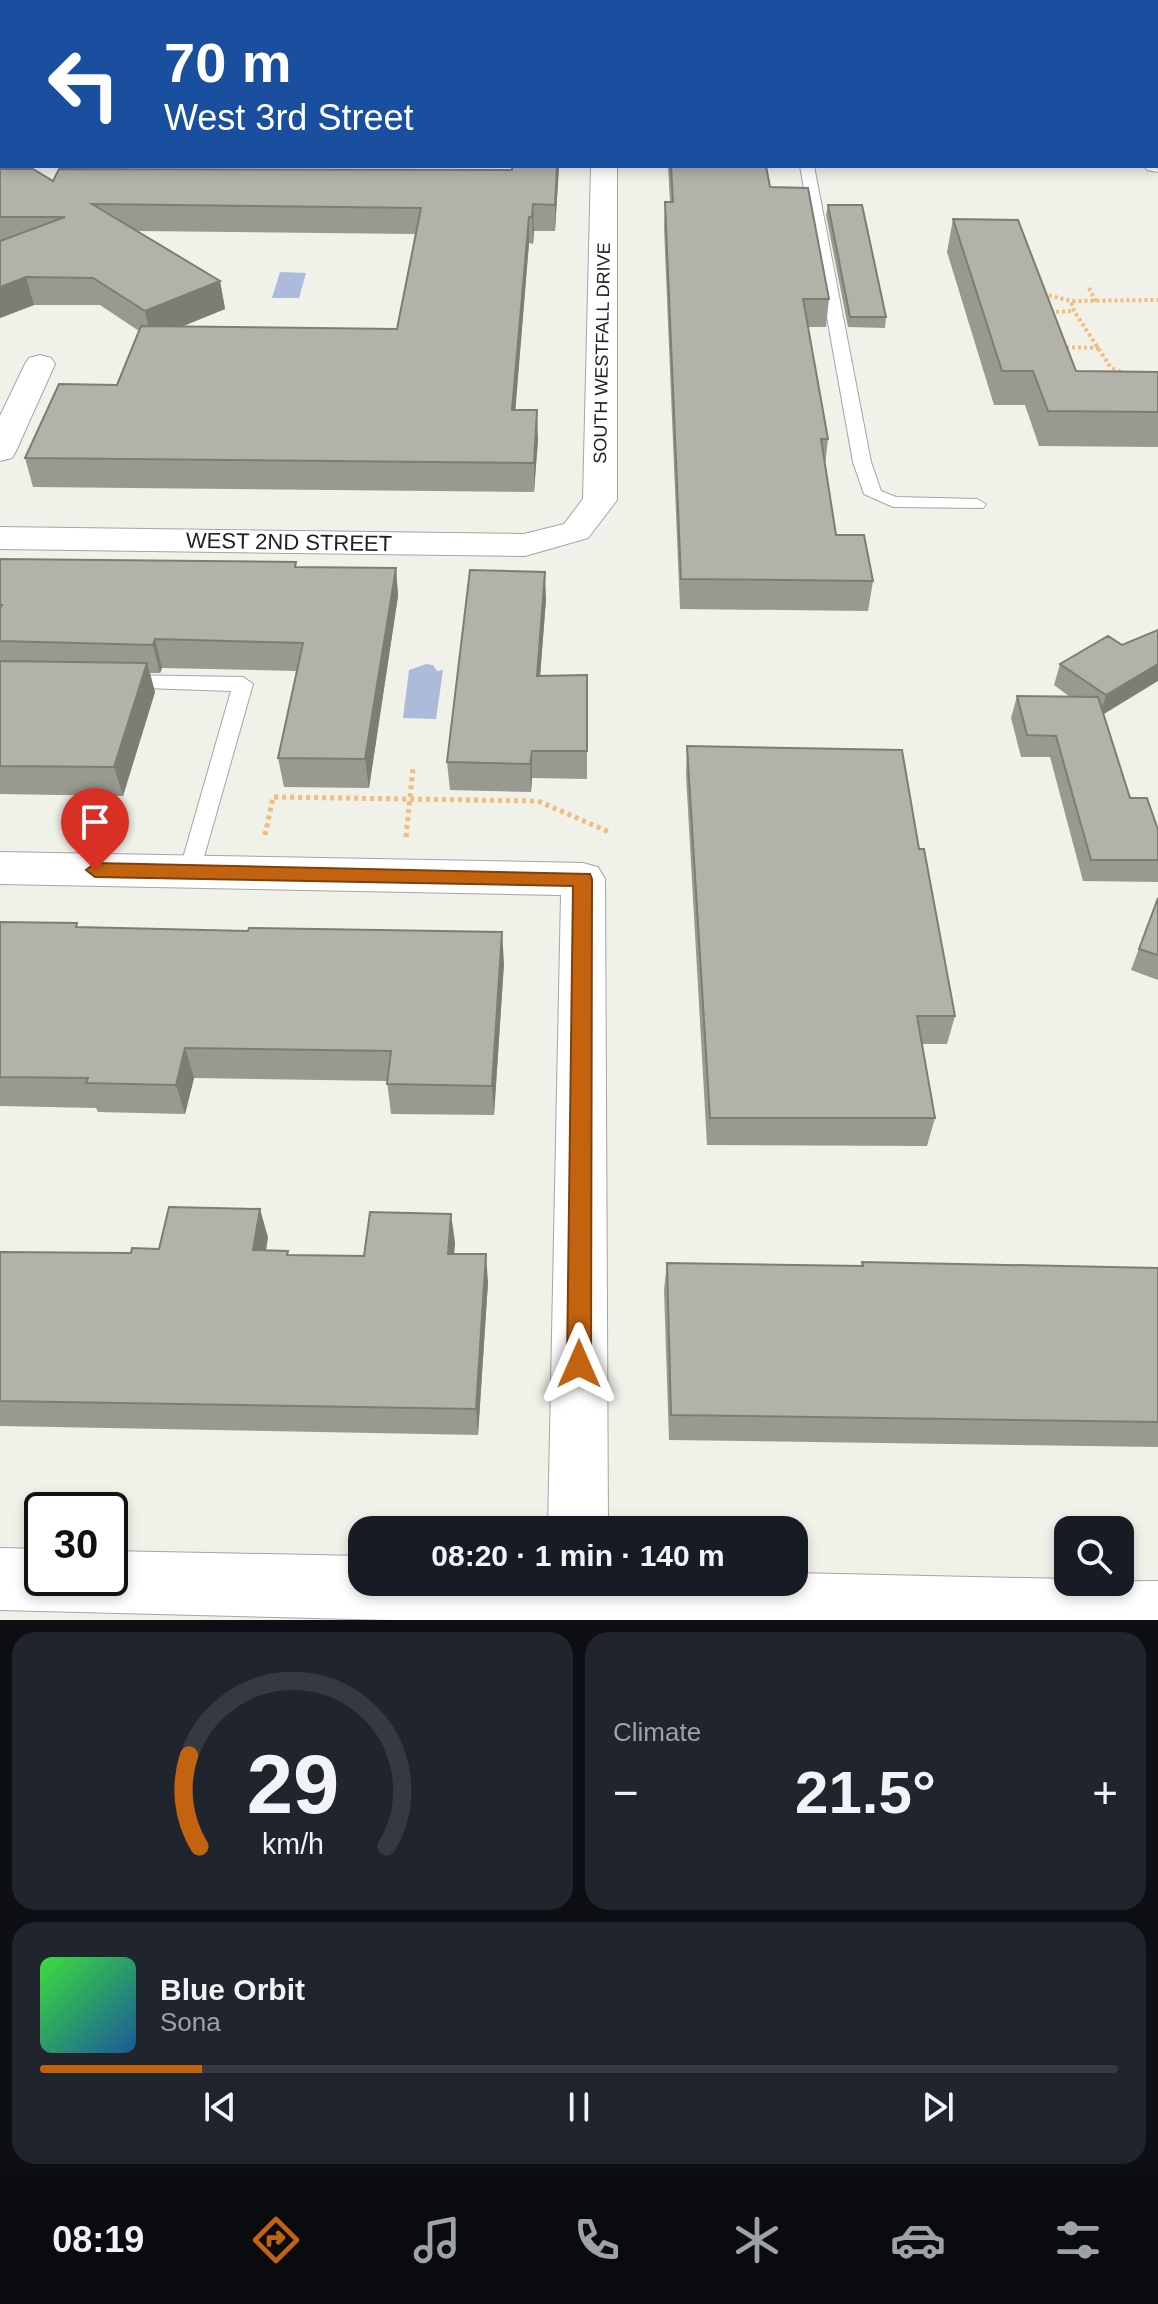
<!DOCTYPE html>
<meta charset="utf-8">
<style>
:root{--surface:#171b24;--page:#20242c;--text:#f1f3f6;--muted:#9ea1a6;--line:#363941;--accent:#c36310}
body{margin:0;font-family:Arial,sans-serif;background:var(--page);color:var(--text);height:100vh;display:flex;flex-direction:column;font-size:30px;white-space:nowrap}
*{box-sizing:border-box;margin:0}
p{font-size:26px;color:var(--muted)}
.icon{flex:none;width:44px;height:44px;fill:none;stroke:currentColor;stroke-width:2;stroke-linecap:round;stroke-linejoin:round}
.map{position:relative;height:1620px;overflow:hidden}
.panel{display:flex;flex-direction:column;gap:12px;padding:12px;background:#0d0f14;flex:1}
.panel>*{flex:none}
.top-card{position:absolute;left:0px;top:0px;width:1158px;height:168px;box-shadow:0 4px 12px #0003;background:#1a4fa0;color:#fff;overflow:hidden}
.buttons{position:absolute;left:1054px;top:1516px;display:grid;gap:16px}
.buttons a{display:grid;place-items:center;width:80px;height:80px;border-radius:16px;background:var(--surface);box-shadow:0 4px 12px #0003;font-size:40px}
.speed{position:absolute;left:24px;top:1492px;display:flex;gap:16px;font-size:40px;font-weight:700;text-align:center}
.speed>*{display:grid;place-content:center;width:104px;height:104px;border-radius:50%;background:var(--surface);box-shadow:0 4px 12px #0003;line-height:1}
.speed .limit{border:4px solid #111;border-radius:12px;background:#fff;color:#111}
.pin{position:absolute;display:grid;place-items:center;width:68px;height:68px;color:#fff;margin:-82px -34px;border-radius:50% 50% 50% 0;rotate:-45deg;box-shadow:0 0 8px #0007}
.pin .icon{rotate:45deg}
.me{position:absolute;width:88px;margin:-44px;rotate:0deg;stroke-linejoin:round;filter:drop-shadow(0 0 6px #0008)}
.turn{display:flex;align-items:center;gap:28px;height:168px;padding:0 32px;font-size:36px}
.turn .icon{width:104px;height:104px;stroke-width:2.5}
.turn b{display:block;font-size:56px;line-height:68px}
.big{font-size:60px;font-weight:700;line-height:1.1}
.panel .tile{flex:1;display:flex;flex-direction:column;justify-content:center;gap:12px;min-width:0;padding:0 28px;border-radius:24px;background:var(--page)}
.panel .dial{align-items:center;gap:0}
.dial svg{height:208px;overflow:visible;fill:none;stroke:var(--line);stroke-width:7;stroke-linecap:round;text-anchor:middle}
.dial text{fill:var(--text);stroke:none}
.song{display:flex;align-items:center;gap:24px}
.cover{width:96px;height:96px;border-radius:12px;background:linear-gradient(135deg,hsl(120 70% 55%),hsl(210 70% 35%))}
.played{height:8px;border-radius:4px;background:linear-gradient(90deg,var(--accent) 15%,var(--line) 15%)}
.keys{display:flex;justify-content:space-around;direction:ltr}
.heat{display:flex;justify-content:space-between;align-items:center;font-size:44px;direction:ltr}
.panel .tiles{flex:1;display:grid;gap:12px;grid-template-columns:1fr 1fr}
.tile:last-child{grid-column:span 2}
.trip{position:absolute;left:348px;top:1516px;width:460px;height:80px;border-radius:24px;background:var(--surface);box-shadow:0 4px 12px #0003;font-weight:700;line-height:80px;text-align:center}
.menu{display:flex;height:128px;justify-content:space-around;align-items:center;background:#090b0e;color:var(--muted)}
.menu .icon{width:56px;height:56px}
.menu .active{color:var(--accent)}
.menu b{font-size:36px;color:var(--text)}
.map>svg:first-child{display:block}
.construction{fill:#bec5b5}
.water{fill:#adbbdb}
.lines{fill:none;stroke-linecap:round;stroke-linejoin:round}
.service-casing{stroke:#a5a5a5;stroke-width:2}
.minor-casing{stroke:#a5a5a5;stroke-width:2}
.tertiary-casing{stroke:#a5a5a5;stroke-width:2}
.path-far1{stroke:#f0bd7b;stroke-width:4;stroke-dasharray:3 3;stroke-linecap:butt}
.path{stroke:#f0bd7b;stroke-width:5;stroke-dasharray:4 4;stroke-linecap:butt}
.service{fill:#fff;fill-rule:evenodd}
.minor{fill:#fff;fill-rule:evenodd}
.tertiary{fill:#fff;fill-rule:evenodd}
.wall{fill:#9a9990;fill-rule:evenodd}
.shaded-wall{fill:#7d7d76}
.building{fill:#b3b2a8;stroke:#7d7d76;stroke-width:2}
.route{fill:#c36310;stroke:#7f400a;stroke-width:2}
.labels{text-anchor:middle;dominant-baseline:central;stroke-width:6;stroke-linejoin:round;paint-order:stroke}
.far-street-label{font-size:18px;fill:#212121;stroke:#fff}
.street-label{font-size:22px;fill:#212121;stroke:#fff}
</style>
<div class="map">
<svg width="1158" height="1620" viewBox="0 0 1158 1620">
<rect width="100%" height="100%" fill="#f0f1e9"/>
<path class="construction" d="M 0,0 L 174,0 L 2,2 L 0,137 Z"/>
<path class="water" d="M 280,272 L 306,273 L 299,298 L 272,298 Z
M 426,664 L 433,665 L 437,671 L 443,670 L 436,719 L 403,718 L 409,670 Z"/>
<g class="lines">
<g class="service-casing">
<path id="service" d="M 121,0 L 133,0 L 120,2 Z
M 800,166 L 814,166 L 871,462 L 881,491 L 896,497 L 977,499 L 986,504 L 983,508 L 893,507 L 864,494 L 853,462 Z
M 123,675 L 243,677 L 253,684 L 198,878 L 190,881 L 182,878 L 179,872 L 231,691 L 116,687 L 113,682 Z"/>
</g>
<g class="minor-casing">
<path id="minor" d="M 591,166 L 617,166 L 617,500 L 588,538 L 525,556 L 0,549 L 0,527 L 524,534 L 564,524 L 583,499 Z
M 40,355 L 51,358 L 55,364 L 16,451 L 12,458 L 0,461 L 0,416 L 25,364 L 29,358 Z
M 0,852 L 583,863 L 598,867 L 605,879 L 608,1530 L 548,1530 L 561,895 L 0,884 Z
M 0,1548 L 42,1549 L 42,1578 L 110,1578 L 110,1551 L 362,1556 L 362,1582 L 794,1582 L 794,1573 L 1068,1579 L 1068,1582 L 1158,1581 L 1158,1620 L 392,1620 L 0,1610 Z"/>
</g>
<g class="tertiary-casing">
<path id="tertiary" d="M 0,152 L 2,166 L 10,166 L 0,168 Z
M 1156,156 L 1158,172 L 1147,170 L 1144,166 L 1156,166 Z"/>
</g>
<path class="path-far1" d="M 1089,288 L 1096,302
M 1043,294 L 1071,301
M 1050,312 L 1074,311
M 1060,347 L 1099,348
M 1126,374 L 1111,368 L 1074,311 L 1071,301 L 1158,300"/>
<path class="path" d="M 265,835 L 273,797 L 538,801 L 609,832
M 406,837 L 413,768"/>
<use href="#service" class="service"/>
<use href="#minor" class="minor"/>
<use href="#tertiary" class="tertiary"/>
</g>
<path class="wall" d="M 1020,0 L 1158,0 L 1158,140 L 1156,140 L 1156,2 L 1021,2 Z
M 559,166 L 555,231 L 534,231 L 533,244 L 529,243 L 515,410 L 538,439 L 534,492 L 33,487 L 25,458 L 117,385 L 139,331 L 100,305 L 34,305 L 0,318 L 0,169 L 53,181 L 512,170 ZM 137,231 L 415,234 L 397,329 L 181,327 L 225,309 L 220,281 Z
M 668,166 L 766,166 L 770,187 L 829,299 L 826,327 L 808,327 L 828,439 L 825,466 L 836,535 L 873,581 L 868,611 L 680,609 L 664,228 L 665,202 L 670,202 Z
M 828,205 L 886,317 L 885,328 L 848,327 L 826,215 Z
M 953,219 L 1076,371 L 1158,372 L 1158,447 L 1039,446 L 1025,405 L 994,405 L 947,252 Z
M 0,559 L 297,567 L 396,568 L 398,596 L 369,788 L 284,787 L 278,758 L 297,671 L 162,668 L 160,673 L 150,673 L 155,692 L 123,796 L 0,794 Z
M 546,599 L 540,676 L 587,675 L 587,779 L 532,778 L 531,792 L 450,790 L 447,762 Z
M 1122,645 L 1103,714 L 1130,798 L 1158,830 L 1158,882 L 1083,881 L 1050,757 L 1021,757 L 1011,718 L 1017,696 L 1070,697 L 1054,685 L 1060,664 Z
M 687,746 L 919,849 L 955,1016 L 947,1044 L 922,1044 L 935,1118 L 927,1146 L 707,1145 L 686,775 Z
M 1158,897 L 1158,980 L 1131,970 Z
M 0,922 L 79,927 L 504,963 L 494,1115 L 391,1114 L 387,1081 L 194,1078 L 185,1114 L 98,1112 L 96,1108 L 0,1106 Z
M 268,1237 L 266,1251 L 289,1255 L 364,1256 L 455,1242 L 454,1254 L 488,1282 L 478,1435 L 0,1426 L 0,1252 L 131,1253 Z
M 862,1262 L 1158,1268 L 1158,1447 L 669,1440 L 664,1290 L 667,1263 L 861,1266 Z"/>
<path class="shaded-wall" d="M 557,166 L 559,166 L 555,231 L 555,205 Z
M 533,204 L 534,231 L 533,244 L 532,217 Z
M 529,217 L 529,243 L 513,439 L 512,410 Z
M 26,277 L 34,305 L 0,318 L 0,287 Z
M 220,281 L 225,309 L 151,339 L 145,311 Z
M 537,410 L 538,439 L 534,492 L 534,463 Z
M 396,568 L 398,596 L 369,788 L 365,759 Z
M 545,572 L 546,599 L 538,703 L 537,676 Z
M 155,639 L 162,668 L 160,673 L 153,645 Z
M 147,663 L 155,692 L 123,796 L 114,767 Z
M 1158,664 L 1158,681 L 1099,717 L 1106,695 Z
M 532,751 L 532,778 L 531,792 L 530,764 Z
M 502,932 L 504,963 L 494,1115 L 492,1086 Z
M 185,1048 L 194,1078 L 185,1114 L 176,1085 Z
M 260,1209 L 268,1237 L 261,1278 L 253,1250 Z
M 451,1214 L 455,1242 L 452,1281 L 448,1254 Z
M 486,1254 L 488,1282 L 478,1435 L 476,1409 Z"/>
<path class="building" d="M 535,0 L 892,0 L 893,2 L 534,2 Z
M 1045,0 L 1158,0 L 1158,99 L 1156,99 L 1156,2 L 1046,2 Z
M 512,166 L 557,166 L 555,205 L 533,204 L 532,217 L 529,217 L 512,410 L 537,410 L 534,463 L 25,458 L 59,384 L 117,385 L 141,326 L 397,329 L 421,208 L 92,204 L 220,281 L 145,311 L 93,278 L 26,277 L 0,287 L 0,241 L 65,217 L 0,217 L 0,169 L 33,169 L 53,181 L 59,169 L 512,170 Z
M 671,166 L 766,166 L 770,187 L 808,188 L 829,299 L 803,299 L 828,439 L 821,439 L 836,535 L 864,535 L 873,581 L 681,579 L 665,202 L 673,202 Z
M 828,205 L 862,205 L 886,317 L 850,317 Z
M 953,219 L 1018,220 L 1076,371 L 1158,372 L 1158,412 L 1048,411 L 1033,371 L 1002,371 Z
M 0,559 L 296,562 L 295,567 L 396,568 L 365,759 L 278,758 L 303,643 L 155,639 L 153,645 L 0,641 L 0,609 L 2,605 L 0,605 Z
M 470,570 L 545,572 L 537,676 L 587,675 L 587,751 L 532,751 L 530,764 L 447,762 Z
M 1158,630 L 1158,664 L 1106,695 L 1060,664 L 1108,636 L 1122,645 Z
M 0,661 L 147,663 L 114,767 L 0,766 Z
M 1017,696 L 1098,697 L 1130,798 L 1147,798 L 1158,830 L 1158,860 L 1091,860 L 1056,736 L 1027,735 Z
M 687,746 L 902,750 L 919,849 L 924,849 L 955,1016 L 917,1016 L 935,1118 L 710,1118 Z
M 1158,898 L 1158,955 L 1139,949 Z
M 0,922 L 77,923 L 76,927 L 248,931 L 249,928 L 502,932 L 492,1086 L 387,1084 L 391,1051 L 185,1048 L 176,1085 L 86,1083 L 88,1078 L 0,1077 Z
M 169,1207 L 260,1209 L 253,1250 L 288,1251 L 287,1255 L 364,1256 L 370,1212 L 451,1214 L 448,1254 L 486,1254 L 476,1409 L 0,1401 L 0,1252 L 131,1253 L 132,1248 L 159,1249 Z
M 862,1262 L 1158,1268 L 1158,1422 L 671,1415 L 667,1263 L 863,1266 Z"/>
<path class="route" d="M 95,863 L 590,874 L 592,879 L 591,1364 L 588,1372 L 579,1376 L 570,1372 L 567,1364 L 573,886 L 95,877 L 86,870 Z"/>
<g class="labels">
<g class="far-street-label">
<text transform="translate(602 353) rotate(-89)">SOUTH WESTFALL DRIVE</text>
</g>
<g class="street-label">
<text transform="translate(289 542) rotate(1)">WEST 2ND STREET</text>
</g>
</g>
</svg>
<div class="buttons">
<a><svg class="icon" aria-label="search" viewBox="0 0 24 24"><circle cx="10" cy="10" r="6"/><path d="M15 15l6 6"/></svg></a>
</div>
<div class="speed"><div class="limit">30</div></div>
<div class="pin" style="left:95px;top:870px;background:#d93025"><svg class="icon" aria-label="arrive" viewBox="0 0 24 24"><path d="M6 21V4h12l-3 4 3 4H6"/></svg></div>
<svg class="me" style="left:579px;top:1364px" viewBox="-20 -20 40 40"><path d="M0-17L14 15 0 8-14 15z" fill="#c36310" stroke="#fff" stroke-width="4"/></svg>
<div class="trip">08:20 · 1 min · 140 m</div>
<div class="top-card">
<div class="turn"><svg class="icon" aria-label="left" viewBox="0 0 24 24"><path d="M17 20v-9H6M10 6l-5 5 5 5"/></svg><div><b>70 m</b>West 3rd Street</div></div>
</div>
</div>
<section class="panel">
<div class="tiles">
<div class="tile dial"><svg viewBox="0 0 100 80">
<path d="M14 69A42 42 0 1 1 86 69"/>
<path d="M14 69A42 42 0 0 1 10 34" stroke="#c36310"/>
<text x="50" y="56" font-size="32" font-weight="700">29</text>
<text x="50" y="72" font-size="11">km/h</text>
</svg></div>
<div class="tile"><p>Climate</p>
<div class="heat"><a>−</a><b class="big">21.5°</b><a>+</a></div>
</div>
<div class="tile">
<div class="song"><i class="cover"></i><div><b>Blue Orbit</b><p>Sona</p></div></div>
<div class="played"></div>
<div class="keys"><svg class="icon" aria-label="previous" viewBox="0 0 24 24"><path d="M18 5L8 12l10 7zM5 5v14"/></svg><svg class="icon" aria-label="pause" viewBox="0 0 24 24"><path d="M8 5v14M16 5v14"/></svg><svg class="icon" aria-label="next" viewBox="0 0 24 24"><path d="M6 5l10 7-10 7zM19 5v14"/></svg></div>
</div>
</div>
</section>
<nav class="menu">
<b>08:19</b>
<svg class="icon active" aria-label="directions" viewBox="0 0 24 24"><path d="M12 3l9 9-9 9-9-9zM9 14v-3h6M13 9l2 2-2 2"/></svg>
<svg class="icon" aria-label="music" viewBox="0 0 24 24"><path d="M9 18V5l10-2v13"/><circle cx="6" cy="18" r="3"/><circle cx="16" cy="16" r="3"/></svg>
<svg class="icon" aria-label="phone" viewBox="0 0 24 24"><path d="M5 4h4l2 5-3 2q2 4 5 5l2-3 5 2v4C11 20 4 13 5 4z"/></svg>
<svg class="icon" aria-label="climate" viewBox="0 0 24 24"><path d="M12 3v18M4 7l16 10M4 17L20 7"/></svg>
<svg class="icon" aria-label="car" viewBox="0 0 24 24"><path d="M5 17H2v-5l4-1 3-4h7l3 4 3 1v5h-3M9 17h6M6 11h13"/><circle cx="7" cy="17" r="2"/><circle cx="17" cy="17" r="2"/></svg>
<svg class="icon" aria-label="filters" viewBox="0 0 24 24"><path d="M4 7h16M4 17h16"/><circle cx="9" cy="7" r="2"/><circle cx="15" cy="17" r="2"/></svg>
</nav>
